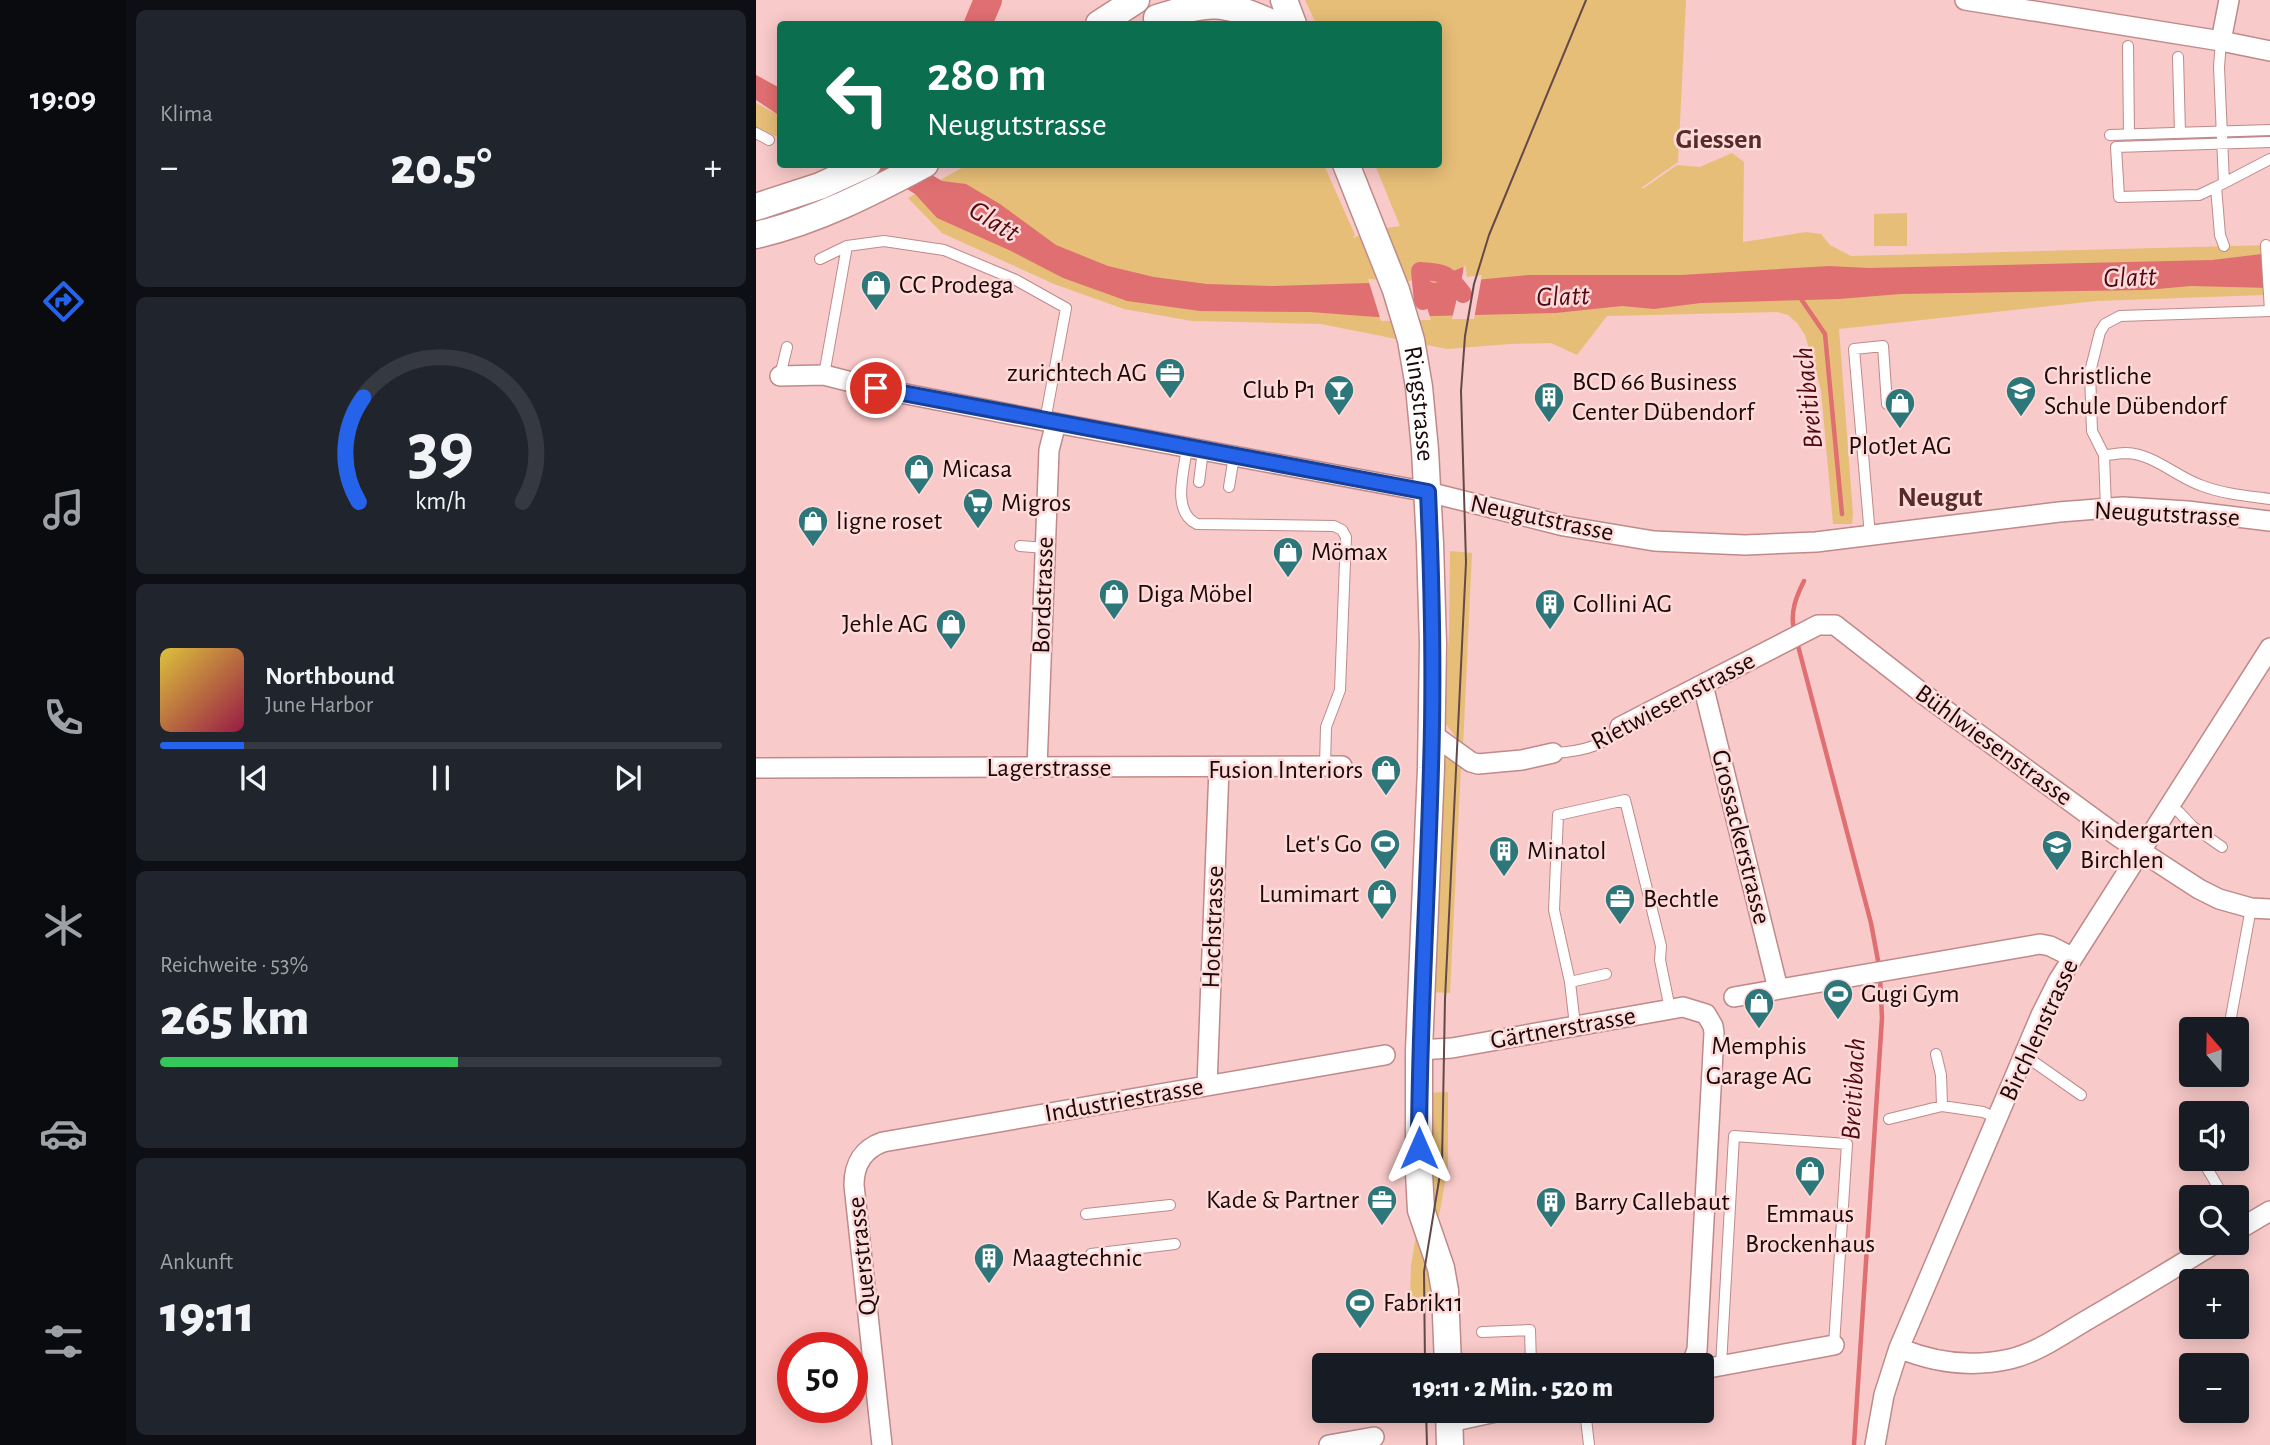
<!DOCTYPE html>
<html lang="de">
<meta charset="utf-8">
<style>
:root{--surface:#171b24;--page:#20242c;--text:#f1f3f6;--muted:#9ea1a6;--line:#363941;--accent:#2563eb}
body{margin:0;font-family:"Alegreya Sans",sans-serif;background:var(--page);color:var(--text);height:100vh;display:flex;flex-direction:column;font-size:26px;white-space:nowrap}
*{box-sizing:border-box;margin:0}
p{font-size:23px;color:var(--muted)}
.icon{flex:none;width:38px;height:38px;fill:none;stroke:currentColor;stroke-width:2;stroke-linecap:round;stroke-linejoin:round}
.map{position:relative;flex:1;overflow:hidden}
.details{display:flex;flex-direction:column;gap:10px;padding:10px;background:#0d0f14;width:630px}
.details>*{flex:none}
.top-card{position:absolute;left:21px;top:21px;width:665px;height:147px;border-radius:7px;box-shadow:0 4px 18px #0003;background:#0b6e4f;color:#fff;overflow:hidden}
.needle{width:46px;rotate:340deg}
.controls{position:absolute;left:1423px;top:1017px;display:grid;gap:14px}
.controls a{display:grid;place-items:center;width:70px;height:70px;border-radius:7px;background:var(--surface);box-shadow:0 4px 18px #0003;font-size:35px}
.speed{position:absolute;left:21px;top:1332px;display:flex;gap:14px;font-size:35px;font-weight:700;text-align:center}
.speed>*{display:grid;place-content:center;width:91px;height:91px;border-radius:50%;background:var(--surface);box-shadow:0 4px 18px #0003;line-height:1}
.speed .limit{border:10px solid #d22;background:#fff;color:#111}
.pin{position:absolute;display:grid;place-items:center;width:60px;height:60px;color:#fff;margin:-30px;border:4px solid #fff;border-radius:50%;box-shadow:0 2px 7px #0007}
.me{position:absolute;width:77px;margin:-38px;rotate:0deg;stroke-linejoin:round;filter:drop-shadow(0 0 5px #0008)}
.turn{display:flex;align-items:center;gap:24px;height:147px;padding:0 35px;font-size:32px}
.turn .icon{width:91px;height:91px;stroke-width:2.5}
.turn b{display:block;font-size:49px;line-height:60px}
.big{font-size:52px;font-weight:800;line-height:1.1}
.details .widget{flex:1;display:flex;flex-direction:column;justify-content:center;gap:10px;min-width:0;padding:0 24px;border-radius:10px;background:var(--page)}
.details .dial{align-items:center;gap:0}
.dial svg{height:182px;overflow:visible;fill:none;stroke:var(--line);stroke-width:7;stroke-linecap:round;text-anchor:middle}
.dial text{fill:var(--text);stroke:none}
.song{display:flex;align-items:center;gap:21px}
.cover{width:84px;height:84px;border-radius:10px;background:linear-gradient(135deg,hsl(50 70% 55%),hsl(340 70% 35%))}
.played{height:7px;border-radius:4px;background:linear-gradient(90deg,var(--accent) 15%,var(--line) 15%)}
.keys{display:flex;justify-content:space-around;direction:ltr}
.heat{display:flex;justify-content:space-between;align-items:center;font-size:38px;direction:ltr}
.charge{height:10px;border-radius:5px;background:linear-gradient(90deg,#34c759 53%,var(--line) 0)}
.trip{position:absolute;left:556px;top:1353px;width:402px;height:70px;border-radius:7px;background:var(--surface);box-shadow:0 4px 18px #0003;font-weight:800;line-height:70px;text-align:center}
main{display:flex;flex:1;min-height:0}
.menu{display:flex;flex-direction:column;width:126px;justify-content:space-around;align-items:center;background:#090b0e;color:var(--muted)}
.menu .icon{width:49px;height:49px}
.menu .current{color:var(--accent)}
.menu b{font-size:32px;color:var(--text)}
.map>svg:first-child{display:block}
.green{fill:#e7be78}
.water{fill:#e06f72}
.pier{fill:#f8cac9}
.lines{fill:none;stroke-linecap:round;stroke-linejoin:round}
.stream{stroke:#e06f72;stroke-width:4.5}
.canal{stroke:#e06f72;stroke-width:18}
.river{stroke:#e06f72;stroke-width:28}
.service-casing{stroke:#bf8a89;stroke-width:12}
.minor-casing{stroke:#bf8a89;stroke-width:22}
.secondary-casing{stroke:#bf8a89;stroke-width:29}
.service{stroke:#fff;stroke-width:10}
.minor{stroke:#fff;stroke-width:19}
.secondary{stroke:#fff;stroke-width:26}
.tram{stroke:#644948;stroke-width:2}
.route-casing{stroke:#184099;stroke-width:18}
.route{stroke:#2563eb;stroke-width:12}
.labels{text-anchor:middle;dominant-baseline:central;stroke-width:5;stroke-linejoin:round;paint-order:stroke}
.poi-label{font-size:26px;fill:#1b0909;stroke:#fedad9;text-anchor:start}
.street-label{font-size:26px;fill:#1b0909;stroke:#fedad9}
.neighbourhood-label{font-size:28px;font-weight:bold;fill:#572a2b;stroke:#fedad9}
.water-label{font-size:28px;font-style:italic;fill:#510813;stroke:#fedad9}
</style>
<main>
<nav class="menu">
<b>19:09</b>
<svg class="icon current" aria-label="directions" viewBox="0 0 24 24"><path d="M12 3l9 9-9 9-9-9zM9 14v-3h6M13 9l2 2-2 2"/></svg>
<svg class="icon" aria-label="music" viewBox="0 0 24 24"><path d="M9 18V5l10-2v13"/><circle cx="6" cy="18" r="3"/><circle cx="16" cy="16" r="3"/></svg>
<svg class="icon" aria-label="phone" viewBox="0 0 24 24"><path d="M5 4h4l2 5-3 2q2 4 5 5l2-3 5 2v4C11 20 4 13 5 4z"/></svg>
<svg class="icon" aria-label="climate" viewBox="0 0 24 24"><path d="M12 3v18M4 7l16 10M4 17L20 7"/></svg>
<svg class="icon" aria-label="car" viewBox="0 0 24 24"><path d="M5 17H2v-5l4-1 3-4h7l3 4 3 1v5h-3M9 17h6M6 11h13"/><circle cx="7" cy="17" r="2"/><circle cx="17" cy="17" r="2"/></svg>
<svg class="icon" aria-label="filters" viewBox="0 0 24 24"><path d="M4 7h16M4 17h16"/><circle cx="9" cy="7" r="2"/><circle cx="15" cy="17" r="2"/></svg>
</nav>
<section class="details">
<div class="widget"><p>Klima</p>
<div class="heat"><a>−</a><b class="big">20.5°</b><a>+</a></div>
</div>
<div class="widget dial"><svg viewBox="0 0 100 80">
<path d="M14 69A42 42 0 1 1 86 69"/>
<path d="M14 69A42 42 0 0 1 16 23" stroke="#2563eb"/>
<text x="50" y="56" font-size="32" font-weight="700">39</text>
<text x="50" y="72" font-size="11">km/h</text>
</svg></div>
<div class="widget">
<div class="song"><i class="cover"></i><div><b>Northbound</b><p>June Harbor</p></div></div>
<div class="played"></div>
<div class="keys"><svg class="icon" aria-label="previous" viewBox="0 0 24 24"><path d="M18 5L8 12l10 7zM5 5v14"/></svg><svg class="icon" aria-label="pause" viewBox="0 0 24 24"><path d="M8 5v14M16 5v14"/></svg><svg class="icon" aria-label="next" viewBox="0 0 24 24"><path d="M6 5l10 7-10 7zM19 5v14"/></svg></div>
</div>
<div class="widget"><p>Reichweite · 53%</p><b class="big">265 km</b><div class="charge"></div></div>
<div class="widget"><p>Ankunft</p><b class="big">19:11</b></div>
</section>
<div class="map">
<svg width="1514" height="1445" viewBox="0 0 1514 1445">
<rect width="100%" height="100%" fill="#f8cac9"/>
<path class="green" d="M 549,0 L 930,0 L 922,162 L 885,188 L 888,188 L 921,165 L 944,167 L 976,153 L 988,162 L 987,242 L 1050,232 L 1065,234 L 1074,245 L 1095,256 L 1514,245 L 1508,295 L 1340,301 L 1083,329 L 1097,514 L 1096,524 L 1077,524 L 1065,390 L 1049,335 L 1041,323 L 1032,315 L 1021,312 L 851,316 L 821,355 L 795,343 L 754,344 L 691,349 L 565,324 L 436,321 L 368,309 L 298,284 L 186,233 L 152,198 L 211,165 L 568,165 L 599,235 L 597,238 L 617,230 L 644,226 L 619,165 L 682,164 L 682,24 L 560,24 Z
M 0,103 L 24,116 L 24,138 L 0,127 Z
M 1151,213 L 1151,246 L 1118,246 L 1118,214 Z
M 694,551 L 716,553 L 707,747 L 687,720 L 693,635 Z
M 685,754 L 705,767 L 694,993 L 674,992 Z
M 692,1092 L 692,1166 L 681,1227 L 672,1187 L 671,1093 Z
M 661,1230 L 671,1258 L 679,1297 L 675,1292 L 672,1297 L 654,1298 L 655,1265 Z"/>
<path class="water" d="M 0,75 L 24,88 L 24,116 L 0,100 Z
M 113,165 L 159,165 L 186,181 L 210,184 L 244,204 L 300,245 L 352,266 L 398,277 L 451,284 L 517,286 L 613,283 L 654,285 L 670,280 L 678,283 L 692,280 L 695,272 L 707,267 L 708,281 L 772,275 L 925,275 L 1073,266 L 1113,268 L 1456,260 L 1514,253 L 1514,288 L 1435,286 L 1390,290 L 1145,294 L 1083,299 L 945,303 L 898,309 L 866,306 L 800,313 L 678,316 L 620,317 L 554,312 L 444,311 L 371,301 L 307,278 L 255,251 L 181,218 L 159,194 Z"/>
<path class="pier" d="M 709,264 L 711,277 L 726,275 L 718,319 L 696,319 Z
M 612,279 L 653,281 L 662,279 L 675,320 L 625,321 Z"/>
<g class="lines">
<path class="stream" d="M 1043,296 L 1069,334 L 1086,514
M 1038,630 C 1034,612 1040,597 1048,581
M 1041,642 L 1115,923 L 1123,966
M 1098,1445 L 1126,1018 L 1124,978"/>
<path class="canal" d="M 667,301 L 664,271 C 690,272 691,274 707,294"/>
<path class="river" d="M 222,24 L 232,0"/>
<g class="service-casing">
<path id="service" d="M 1465,41 L 1463,67 L 1468,183 L 1460,187 L 1464,235 L 1468,246
M 1372,46 L 1373,134
M 1422,57 L 1424,133
M 0,133 L 13,140
M 1354,135 L 1514,130
M 1468,183 L 1514,159
M 1460,187 L 1443,195 L 1363,197 L 1360,147 L 1514,142
M 1510,245 L 1514,311
M 91,246 L 128,241 L 188,250 L 260,280 L 310,308 L 289,421
M 64,259 L 91,246 L 68,375
M 24,376 L 31,347
M 431,448 C 428,471 415,512 441,524 L 578,526 L 586,530 L 590,537 L 584,690 L 570,727 L 569,766
M 1348,455 C 1355,455 1363,453 1370,453 C 1398,454 1419,476 1444,485 C 1467,494 1491,496 1514,499
M 443,482 L 447,450
M 473,487 L 478,456
M 1350,508 L 1348,455 L 1336,431 L 1334,372 L 1344,332 L 1349,324 L 1364,316 L 1514,311
M 1114,536 L 1098,349 L 1127,346 L 1131,404
M 264,546 L 289,548
M 797,753 C 820,752 850,747 864,727
M 1413,806 L 1423,812 L 1436,826 L 1466,847
M 814,982 L 850,974
M 1475,1017 L 1495,908
M 819,1025 L 814,982 L 798,910 L 802,815 L 869,800 L 905,946 L 904,960 L 914,1009
M 1180,1054 L 1185,1075 L 1186,1106
M 1268,1055 L 1325,1095
M 1133,1119 L 1186,1106 L 1227,1112 L 1241,1118
M 1445,1158 L 1468,1197
M 330,1214 L 414,1205
M 335,1254 L 419,1244
M 726,1332 L 774,1330 L 775,1365
M 965,1365 L 978,1136 L 1091,1144 L 1078,1345
M 829,1410 L 833,1445"/>
</g>
<g class="minor-casing">
<path id="minor" d="M 1209,0 L 1465,41 L 1473,0
M 1465,41 L 1514,51
M 24,376 L 68,375 L 119,388 L 289,421 L 672,492 L 808,526 L 898,541 L 989,545 L 1060,542 L 1303,512 L 1367,507 L 1431,511 L 1514,521
M 947,685 L 1022,989
M 864,727 L 1062,625 L 1079,625 L 1166,693 L 1363,837 L 1443,889 L 1463,899 L 1495,908 L 1514,909
M 676,734 L 715,762 L 722,764 L 766,760 L 797,753
M 0,768 L 586,766
M 281,768 L 293,450 L 300,423
M 978,997 L 1284,944 L 1294,946 L 1316,957
M 663,1050 L 696,1048 L 927,1007 L 950,1014 L 957,1026 L 958,1033 L 941,1350 L 935,1365
M 451,1086 L 463,768
M 1480,1231 L 1514,1211
M 1143,1348 C 1179,1363 1215,1368 1254,1359 C 1281,1353 1307,1334 1331,1320 C 1374,1295 1417,1269 1461,1242
M 947,1369 L 1078,1345
M 694,1422 L 749,1410
M 126,1445 L 98,1185 C 98,1164 107,1149 127,1142 L 629,1055
M 573,1445 L 618,1437
M 1119,1445 L 1128,1395 L 1143,1348 L 1285,1015 L 1302,981 L 1514,648"/>
</g>
<g class="secondary-casing">
<g id="secondary">
<path d="M 528,0 L 537,24"/>
<path d="M 401,18 C 456,1 463,0 516,23"/>
<path d="M 343,24 L 380,0"/>
<path id="s1" d="M 590,164 L 640,290 L 655,340 L 663,387 L 669,450 L 674,544 L 677,644 L 675,768 L 663,1050 L 663,1173 L 665,1210 L 685,1268 L 689,1291 L 692,1365"/>
<path d="M 0,207 L 64,186 L 112,164"/>
<path d="M 0,235 C 60,221 115,193 169,164"/>
<path d="M 693,1410 L 694,1445"/>
</g>
</g>
<use href="#service" class="service"/>
<use href="#minor" class="minor"/>
<use href="#secondary" class="secondary"/>
<path class="tram" d="M 669,1365 L 668,1272 L 686,1162 L 689,999 L 710,562 L 705,391 L 709,336 L 718,284 L 733,235 L 830,0
M 670,1410 L 671,1445"/>
</g>
<g class="lines">
<g class="route-casing">
<path id="route" d="M 120,388 L 672,492 C 676,584 678,676 675,767 C 672,894 663,1021 663,1148"/>
</g>
<use href="#route" class="route"/>
</g>
<defs>
<g id="shop-pin" transform="scale(1.575)"><path d="M0 17L-7.5 6A9.5 9.5 0 1 1 7.5 6Z" fill="#2d777a" stroke="#fedad9"/><path d="M-5-2.5h2.3a2.7 3.5 0 0 1 5.4 0H5L5.5 6h-11ZM-1.5-2.5h3a1.5 2.3 0 0 0-3 0Z" fill="#fff"/></g>
<g id="office-pin" transform="scale(1.575)"><path d="M0 17L-7.5 6A9.5 9.5 0 1 1 7.5 6Z" fill="#2d777a" stroke="#fedad9"/><path d="M-6-3h4V-5.5h4V-3h4V5H-6ZM-1-4.5V-3h2v-1.5ZM-6 0V1H6V0Z" fill="#fff"/></g>
<g id="bar-pin" transform="scale(1.575)"><path d="M0 17L-7.5 6A9.5 9.5 0 1 1 7.5 6Z" fill="#2d777a" stroke="#fedad9"/><path d="M-6-5H6L.8 .8V4.5H3.5V6h-7V4.5H-.8V.8Z" fill="#fff"/></g>
<g id="school-pin" transform="scale(1.575)"><path d="M0 17L-7.5 6A9.5 9.5 0 1 1 7.5 6Z" fill="#2d777a" stroke="#fedad9"/><path d="M0-5L7-2L0 1L-7-2ZM-4 1L0 2.5L4 1V4Q0 6-4 4Z" fill="#fff"/></g>
<g id="building-pin" transform="scale(1.575)"><path d="M0 17L-7.5 6A9.5 9.5 0 1 1 7.5 6Z" fill="#2d777a" stroke="#fedad9"/><path d="M-4-6H4V6H1V3H-1V6H-4ZM-2.5-4.3h1.7v1.8h-1.7ZM.8-4.3h1.7v1.8H.8ZM-2.5-1h1.7V.8h-1.7ZM.8-1h1.7V.8H.8Z" fill="#fff"/></g>
<g id="supermarket-pin" transform="scale(1.575)"><path d="M0 17L-7.5 6A9.5 9.5 0 1 1 7.5 6Z" fill="#2d777a" stroke="#fedad9"/><path d="M-6-5.5h2.5l.6 2H6L4.5 2H-2.5L-4.4-4H-6ZM-1.5 3.2a1.3 1.3 0 1 0 .1 0ZM3 3.2a1.3 1.3 0 1 0 .1 0Z" fill="#fff"/></g>
<g id="stadium-pin" transform="scale(1.575)"><path d="M0 17L-7.5 6A9.5 9.5 0 1 1 7.5 6Z" fill="#2d777a" stroke="#fedad9"/><path d="M0-5a6.5 5 0 1 0 0 10a6.5 5 0 1 0 0-10ZM-3.5-1.8h7v3.6h-7Z" fill="#fff"/></g>
</defs>
<g fill-rule="evenodd">
<use href="#shop-pin" x="120" y="285"/>
<use href="#office-pin" x="414" y="373"/>
<use href="#bar-pin" x="583" y="390"/>
<use href="#school-pin" x="1265" y="391"/>
<use href="#building-pin" x="793" y="397"/>
<use href="#shop-pin" x="1144" y="403"/>
<use href="#shop-pin" x="163" y="469"/>
<use href="#supermarket-pin" x="222" y="503"/>
<use href="#shop-pin" x="57" y="521"/>
<use href="#shop-pin" x="532" y="552"/>
<use href="#shop-pin" x="358" y="594"/>
<use href="#building-pin" x="794" y="604"/>
<use href="#shop-pin" x="195" y="624"/>
<use href="#shop-pin" x="630" y="770"/>
<use href="#stadium-pin" x="629" y="844"/>
<use href="#school-pin" x="1301" y="845"/>
<use href="#building-pin" x="748" y="851"/>
<use href="#shop-pin" x="626" y="894"/>
<use href="#office-pin" x="864" y="899"/>
<use href="#stadium-pin" x="1082" y="994"/>
<use href="#shop-pin" x="1003" y="1003"/>
<use href="#shop-pin" x="1054" y="1171"/>
<use href="#office-pin" x="626" y="1200"/>
<use href="#building-pin" x="795" y="1202"/>
<use href="#building-pin" x="233" y="1258"/>
<use href="#stadium-pin" x="604" y="1303"/>
</g>
<g class="labels">
<g class="poi-label">
<text x="143" y="285">CC Prodega</text>
<text x="391" y="373" text-anchor="end">zurichtech AG</text>
<text x="1288" y="376">Christliche<tspan x="1288" dy="30">Schule Dübendorf</tspan></text>
<text x="816" y="382">BCD 66 Business<tspan x="816" dy="30">Center Dübendorf</tspan></text>
<text x="560" y="390" text-anchor="end">Club P1</text>
<text x="1144" y="446" text-anchor="middle">PlotJet AG</text>
<text x="186" y="469">Micasa</text>
<text x="245" y="503">Migros</text>
<text x="80" y="521">ligne roset</text>
<text x="555" y="552">Mömax</text>
<text x="381" y="594">Diga Möbel</text>
<text x="817" y="604">Collini AG</text>
<text x="172" y="624" text-anchor="end">Jehle AG</text>
<text x="607" y="770" text-anchor="end">Fusion Interiors</text>
<text x="1324" y="830">Kindergarten<tspan x="1324" dy="30">Birchlen</tspan></text>
<text x="606" y="844" text-anchor="end">Let's Go</text>
<text x="771" y="851">Minatol</text>
<text x="603" y="894" text-anchor="end">Lumimart</text>
<text x="887" y="899">Bechtle</text>
<text x="1105" y="994">Gugi Gym</text>
<text x="1003" y="1046" text-anchor="middle">Memphis<tspan x="1003" dy="30">Garage AG</tspan></text>
<text x="603" y="1200" text-anchor="end">Kade &amp; Partner</text>
<text x="818" y="1202">Barry Callebaut</text>
<text x="1054" y="1214" text-anchor="middle">Emmaus<tspan x="1054" dy="30">Brockenhaus</tspan></text>
<text x="256" y="1258">Maagtechnic</text>
<text x="627" y="1303">Fabrik11</text>
</g>
<g class="street-label">
<text stroke="none"><textPath href="#s1" startOffset="252">Ringstrasse</textPath></text>
<text transform="translate(1411 514) rotate(3)">Neugutstrasse</text>
<text transform="translate(786 518) rotate(12)">Neugutstrasse</text>
<text transform="translate(287 595) rotate(-88)">Bordstrasse</text>
<text transform="translate(917 701) rotate(-28)">Rietwiesenstrasse</text>
<text transform="translate(1238 745) rotate(36)">Bühlwiesenstrasse</text>
<text x="293" y="768">Lagerstrasse</text>
<text transform="translate(985 837) rotate(76)">Grossackerstrasse</text>
<text transform="translate(457 927) rotate(-88)">Hochstrasse</text>
<text transform="translate(807 1028) rotate(-10)">Gärtnerstrasse</text>
<text transform="translate(1283 1030) rotate(-65)">Birchlenstrasse</text>
<text transform="translate(368 1100) rotate(-10)">Industriestrasse</text>
<text transform="translate(106 1256) rotate(-96)">Querstrasse</text>
</g>
<g class="neighbourhood-label">
<text x="963" y="140">Giessen</text>
<text x="1184" y="498">Neugut</text>
</g>
<g class="water-label">
<text transform="translate(238 222) rotate(32)">Glatt</text>
<text transform="translate(1374 278) rotate(-2)">Glatt</text>
<text transform="translate(807 297) rotate(-2)">Glatt</text>
<text transform="translate(1053 398) rotate(-96)">Breitibach</text>
<text transform="translate(1098 1089) rotate(-87)">Breitibach</text>
</g>
</g>
</svg>
<div class="controls">
<a><svg class="needle" viewBox="-14 -14 28 28"><path d="M0-13l5 13h-10z" fill="#e53935"/><path d="M0 13l5-13h-10z" fill="#9ea1a6"/></svg></a>
<a><svg class="icon" aria-label="sound" viewBox="0 0 24 24"><path d="M4 9h4l5-4v14l-5-4H4zM17 9q2 3 0 6"/></svg></a>
<a><svg class="icon" aria-label="search" viewBox="0 0 24 24"><circle cx="10" cy="10" r="6"/><path d="M15 15l6 6"/></svg></a>
<a>+</a>
<a>−</a>
</div>
<div class="speed"><div class="limit">50</div></div>
<div class="pin" style="left:120px;top:388px;background:#d93025"><svg class="icon" aria-label="arrive" viewBox="0 0 24 24"><path d="M6 21V4h12l-3 4 3 4H6"/></svg></div>
<svg class="me" style="left:663px;top:1148px" viewBox="-20 -20 40 40"><path d="M0-17L14 15 0 8-14 15z" fill="#2563eb" stroke="#fff" stroke-width="4"/></svg>
<div class="trip">19:11 · 2 Min. · 520 m</div>
<div class="top-card">
<div class="turn"><svg class="icon" aria-label="left" viewBox="0 0 24 24"><path d="M17 20v-9H6M10 6l-5 5 5 5"/></svg><div><b>280 m</b>Neugutstrasse</div></div>
</div>
</div>
</main>
